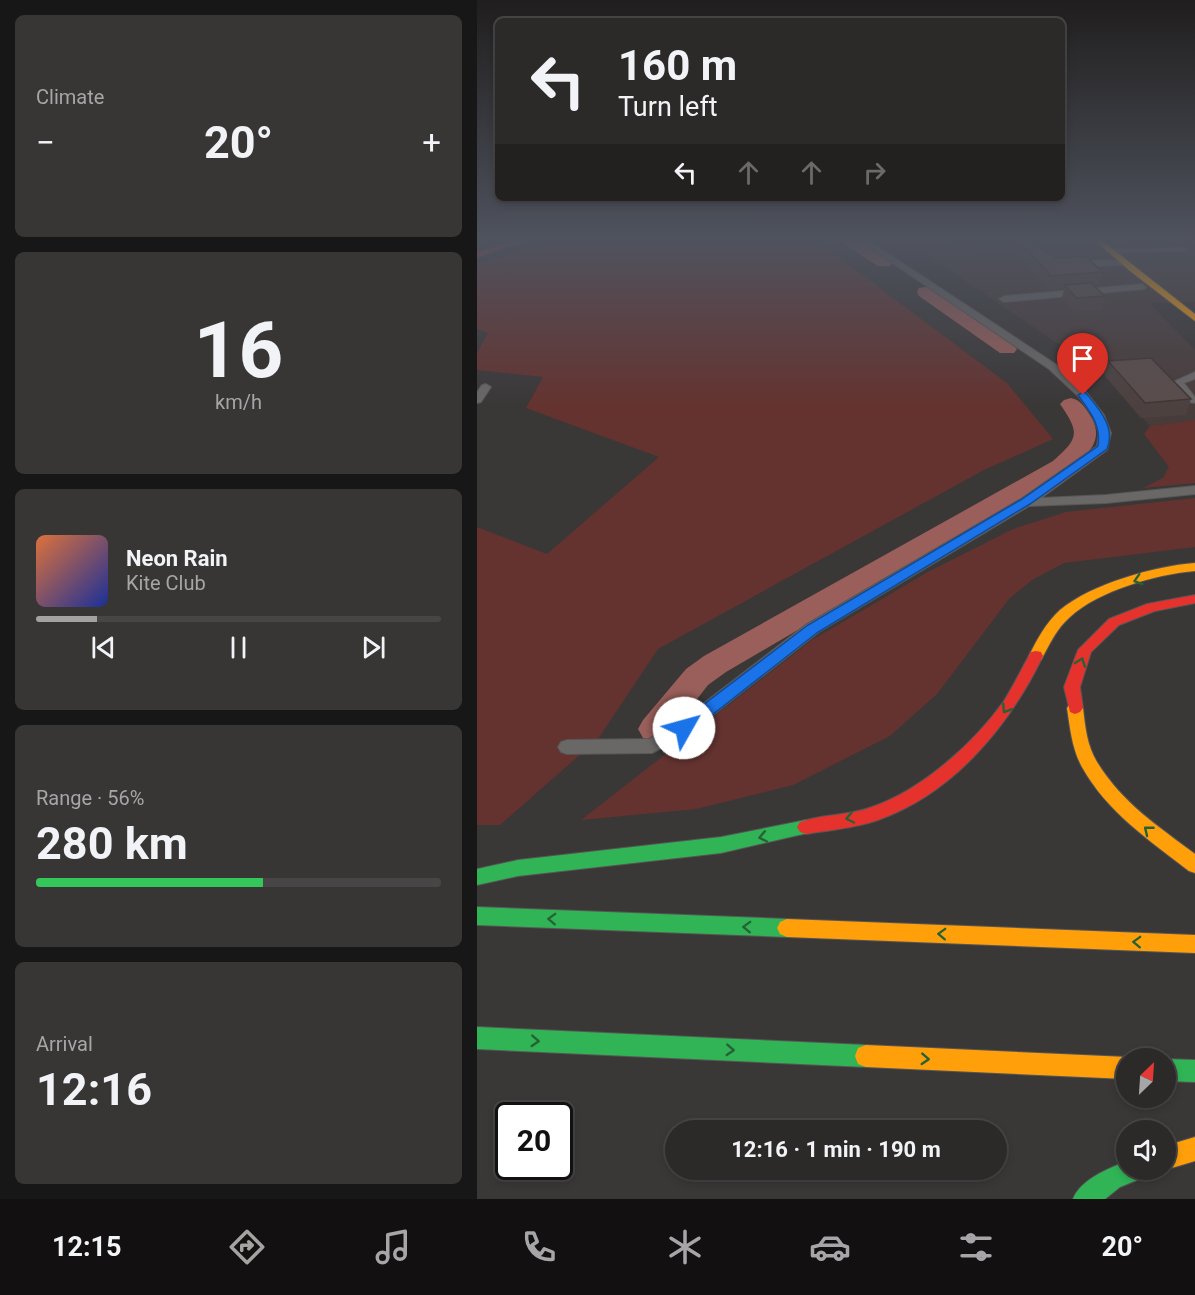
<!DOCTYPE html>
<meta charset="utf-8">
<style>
:root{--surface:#2c2929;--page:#383535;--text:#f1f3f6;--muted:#a6a6a8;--line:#484546;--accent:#a5a2a2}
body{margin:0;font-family:Roboto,sans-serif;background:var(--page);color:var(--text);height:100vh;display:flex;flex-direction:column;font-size:22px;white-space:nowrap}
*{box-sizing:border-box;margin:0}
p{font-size:20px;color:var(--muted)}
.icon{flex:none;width:33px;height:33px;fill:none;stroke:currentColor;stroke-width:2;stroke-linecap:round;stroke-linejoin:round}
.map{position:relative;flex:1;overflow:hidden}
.drawer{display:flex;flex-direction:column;gap:15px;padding:15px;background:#181717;width:477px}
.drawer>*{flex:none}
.hud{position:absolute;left:18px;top:18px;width:570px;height:183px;border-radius:9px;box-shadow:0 3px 9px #0003,0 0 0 2px var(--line);background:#2c2929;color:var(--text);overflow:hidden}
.needle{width:39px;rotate:25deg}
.buttons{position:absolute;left:639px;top:1048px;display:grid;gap:12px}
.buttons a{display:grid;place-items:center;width:60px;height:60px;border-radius:50%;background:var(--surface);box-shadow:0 3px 9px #0003,0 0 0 2px var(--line);font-size:30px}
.speed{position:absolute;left:18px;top:1102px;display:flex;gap:12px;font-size:30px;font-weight:700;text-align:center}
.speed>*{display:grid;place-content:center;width:78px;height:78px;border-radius:50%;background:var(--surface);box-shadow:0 3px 9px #0003,0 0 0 2px var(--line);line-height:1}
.speed .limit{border:3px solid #111;border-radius:9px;background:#fff;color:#111}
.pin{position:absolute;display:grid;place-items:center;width:51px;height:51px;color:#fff;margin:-62px -26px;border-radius:50% 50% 50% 0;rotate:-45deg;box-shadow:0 0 6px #0007}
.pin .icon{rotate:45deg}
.me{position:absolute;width:66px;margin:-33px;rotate:52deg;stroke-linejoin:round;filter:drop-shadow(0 0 4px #0008)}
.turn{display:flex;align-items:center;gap:21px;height:126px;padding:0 24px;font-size:27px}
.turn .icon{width:78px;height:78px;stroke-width:2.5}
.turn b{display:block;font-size:42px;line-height:51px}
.lanes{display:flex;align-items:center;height:57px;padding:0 24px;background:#0003;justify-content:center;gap:30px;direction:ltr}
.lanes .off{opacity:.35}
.big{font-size:45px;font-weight:700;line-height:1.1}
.drawer .tile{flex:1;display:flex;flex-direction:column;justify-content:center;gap:9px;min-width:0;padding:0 21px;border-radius:9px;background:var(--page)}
.drawer .dial{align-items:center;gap:0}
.dial b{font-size:78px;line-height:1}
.song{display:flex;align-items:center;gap:18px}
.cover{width:72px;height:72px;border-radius:9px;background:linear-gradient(135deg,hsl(20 70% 55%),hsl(230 70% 35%))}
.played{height:6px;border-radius:3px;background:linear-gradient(90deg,var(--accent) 15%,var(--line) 15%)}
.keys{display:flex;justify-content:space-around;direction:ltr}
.heat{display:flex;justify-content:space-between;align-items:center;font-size:33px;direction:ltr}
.charge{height:9px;border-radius:4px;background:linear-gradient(90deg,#34c759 56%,var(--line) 0)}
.trip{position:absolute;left:188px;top:1120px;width:342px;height:60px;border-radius:30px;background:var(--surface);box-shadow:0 3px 9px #0003,0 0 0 2px var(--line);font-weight:700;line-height:60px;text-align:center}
.menu{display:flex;height:96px;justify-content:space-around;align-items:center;background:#121010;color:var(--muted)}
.menu .icon{width:42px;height:42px}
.menu .active{color:var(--accent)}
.menu b{font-size:27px;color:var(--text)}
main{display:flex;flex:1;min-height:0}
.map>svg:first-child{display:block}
.built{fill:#483c3b}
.green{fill:#643330}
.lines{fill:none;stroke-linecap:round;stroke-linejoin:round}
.canal{fill:#9a5f5a;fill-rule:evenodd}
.lane-casing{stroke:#575555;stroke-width:2}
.fast-casing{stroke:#575555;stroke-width:2}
.slow-casing{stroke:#575555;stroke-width:2}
.jam-casing{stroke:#575555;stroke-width:2}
.lane{fill:#6a6767;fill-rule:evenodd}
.fast{fill:#30b455;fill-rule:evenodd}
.slow{fill:#ff9f0a;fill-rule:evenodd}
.jam{fill:#e5322d;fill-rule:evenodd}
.wall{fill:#4d4140}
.shaded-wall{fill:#3f3534}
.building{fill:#5a4c4b;stroke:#3f3534;stroke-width:1.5}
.oneway{stroke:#276237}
.route{fill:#1a73e8;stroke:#114b97;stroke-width:1.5}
</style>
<main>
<section class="drawer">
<div class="tile"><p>Climate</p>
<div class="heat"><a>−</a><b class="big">20°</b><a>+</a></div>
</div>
<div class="tile dial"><b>16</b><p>km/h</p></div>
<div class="tile">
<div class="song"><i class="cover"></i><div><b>Neon Rain</b><p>Kite Club</p></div></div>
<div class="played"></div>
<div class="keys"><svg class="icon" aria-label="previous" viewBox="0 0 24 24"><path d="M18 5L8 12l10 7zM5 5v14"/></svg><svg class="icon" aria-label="pause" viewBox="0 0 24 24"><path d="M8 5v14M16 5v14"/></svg><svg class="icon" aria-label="next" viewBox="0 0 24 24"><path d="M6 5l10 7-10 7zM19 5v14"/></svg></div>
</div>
<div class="tile"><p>Range · 56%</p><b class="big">280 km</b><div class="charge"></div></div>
<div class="tile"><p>Arrival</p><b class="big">12:16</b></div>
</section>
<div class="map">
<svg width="718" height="1199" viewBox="0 0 718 1199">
<rect width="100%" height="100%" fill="#3a3737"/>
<path class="built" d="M 427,239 L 718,239 L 718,302 L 672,303 L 718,350 L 718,420 L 673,426 L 628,376 Z"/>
<path class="green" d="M 73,239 L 337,239 L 530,383 L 576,439 L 505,471 L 181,649 L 121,739 L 23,825 L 0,825 L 0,527 L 70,554 L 182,457 L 49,408 L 66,377 L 0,370 L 0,353 L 11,333 L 0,329 L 0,265 Z
M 718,420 L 718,483 L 666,488 L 686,478 L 692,467 L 667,434 L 673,426 Z
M 718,498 L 718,547 L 587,563 L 555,580 L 532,599 L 460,694 L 413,736 L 316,785 L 219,809 L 104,820 L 335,640 L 451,572 L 536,529 L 589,512 Z"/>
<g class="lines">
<path class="canal" d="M 362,239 L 379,239 L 415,263 L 413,266 L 401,266 L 364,242 Z
M 448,287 L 454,288 L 537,345 L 540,349 L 537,353 L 523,353 L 442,296 L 440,292 L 442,288 Z
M 594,398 C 603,400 606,405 611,412 C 630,439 612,453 592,471 L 249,672 L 231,685 L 190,738 L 178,742 L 166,738 L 161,729 L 166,720 L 209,669 L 227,656 L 576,461 C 602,438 603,433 583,404 L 587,400 Z"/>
<g class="lane-casing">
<path id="lane" d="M 380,239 L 389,239 L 580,365 L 610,393 L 627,415 L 634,433 L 630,450 L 564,498 L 629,495 L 718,486 L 718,494 L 629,503 L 552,506 L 342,632 L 213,733 L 175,753 L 90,754 L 84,752 L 81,747 L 84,742 L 90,740 L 172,739 L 201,723 L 330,624 L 544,499 L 620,446 L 622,433 L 615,415 L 602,397 L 572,369 Z
M 718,247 L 718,251 L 633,253 L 629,251 L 633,249 Z
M 646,260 L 650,263 L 649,265 L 598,267 L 594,264 L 598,261 Z
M 665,284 L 669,287 L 668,289 L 527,302 L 522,299 L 527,296 Z
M 718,372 L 718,379 L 707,383 L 718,397 L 718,403 L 711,402 L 696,382 Z
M 9,384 L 14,387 L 4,402 L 0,403 L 0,392 L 5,385 Z"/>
</g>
<g class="fast-casing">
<path id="fast" d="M 329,820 L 335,822 L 338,827 L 335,832 L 244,853 L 41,876 L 0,885 L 0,869 L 41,860 L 244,837 Z
M 0,907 L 310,919 L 317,922 L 320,928 L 317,934 L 310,937 L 0,925 Z
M 0,1027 L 389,1045 L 397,1048 L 400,1056 L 397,1064 L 389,1067 L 0,1049 Z
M 688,1059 L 718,1060 L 718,1082 L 688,1081 Z
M 650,1161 L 650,1170 L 669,1170 L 665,1178 L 643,1187 L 628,1199 L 596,1199 C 604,1179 631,1169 650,1161 Z"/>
</g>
<g class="slow-casing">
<path id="slow" d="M 616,239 L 623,239 L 718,314 L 718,321 L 653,271 Z
M 718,563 L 718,571 C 680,574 621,591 593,617 C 579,629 573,644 564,660 L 554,660 L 552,656 C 560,639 569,623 583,610 C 614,584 678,566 718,563 Z
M 598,702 L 603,704 L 606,708 C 608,726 610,746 620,762 C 645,803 681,826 718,854 L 718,873 L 712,871 C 672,840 630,812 605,767 C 595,749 593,728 590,708 L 593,704 Z
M 310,919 L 718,935 L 718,953 L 310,937 L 303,934 L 300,928 L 303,922 Z
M 389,1045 L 650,1057 L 655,1059 L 650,1059 L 650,1079 L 389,1067 L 381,1064 L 378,1056 L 381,1048 Z
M 718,1137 L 718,1161 L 688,1170 L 688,1146 Z"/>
</g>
<g class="jam-casing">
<path id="jam" d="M 43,239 L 53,239 L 0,257 L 0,253 Z
M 718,595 L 718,603 L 678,611 L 642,625 L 614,652 L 603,687 L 606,708 L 603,712 L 598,714 L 593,712 L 587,687 L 601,650 L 632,619 L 670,604 Z
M 559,651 L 564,652 L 566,656 C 532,726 477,793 401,820 C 378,828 353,830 329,834 L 323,832 L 320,827 L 323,822 C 346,814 372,816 395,807 C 445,790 497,743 527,701 C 537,685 545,668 554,652 Z"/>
</g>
<use href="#lane" class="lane"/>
<use href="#fast" class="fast"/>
<use href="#slow" class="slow"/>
<use href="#jam" class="jam"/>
</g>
<path class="wall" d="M 452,239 L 592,239 L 600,247 L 598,257 L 625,272 L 622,285 L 617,286 L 628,296 L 625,310 L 598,312 L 585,299 L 587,288 L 570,290 L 570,287 L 538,251 L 481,255 L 473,246 L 463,247 Z
M 698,239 L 718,239 L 718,258 L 713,258 L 709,253 L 711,245 L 703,245 Z
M 631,361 L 714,399 L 709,415 L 664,418 L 628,376 Z"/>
<path class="shaded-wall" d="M 463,239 L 474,239 L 473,246 L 463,247 Z
M 558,239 L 566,239 L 564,249 L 556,249 Z"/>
<path class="building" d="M 479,239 L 533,239 L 482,242 Z
M 540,239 L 558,239 L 559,244 L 578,258 L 610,257 L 625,272 L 572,276 L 572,273 Z
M 569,239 L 592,239 L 600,247 L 581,248 Z
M 718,240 L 718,245 L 716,245 L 712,241 Z
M 614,283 L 628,296 L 600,298 L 587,285 Z
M 674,358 L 714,399 L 668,403 L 631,361 Z"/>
<defs><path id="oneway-chevron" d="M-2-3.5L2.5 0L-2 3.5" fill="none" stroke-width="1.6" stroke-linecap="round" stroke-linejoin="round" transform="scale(1.5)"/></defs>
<g class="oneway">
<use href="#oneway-chevron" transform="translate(661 580) rotate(163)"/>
<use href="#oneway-chevron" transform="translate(604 662) rotate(-70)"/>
<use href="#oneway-chevron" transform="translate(529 709) rotate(122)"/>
<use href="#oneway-chevron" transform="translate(373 818) rotate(168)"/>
<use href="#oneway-chevron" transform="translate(671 830) rotate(-141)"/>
<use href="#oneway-chevron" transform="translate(286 837) rotate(168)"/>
<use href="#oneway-chevron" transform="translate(75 919) rotate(-178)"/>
<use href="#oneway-chevron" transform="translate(270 927) rotate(-178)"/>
<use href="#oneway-chevron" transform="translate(465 934) rotate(-178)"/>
<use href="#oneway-chevron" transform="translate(660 942) rotate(-178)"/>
<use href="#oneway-chevron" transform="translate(58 1041) rotate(3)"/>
<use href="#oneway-chevron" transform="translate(253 1050) rotate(3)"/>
<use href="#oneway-chevron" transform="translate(448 1059) rotate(3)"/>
</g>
<linearGradient id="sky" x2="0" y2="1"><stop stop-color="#201e1e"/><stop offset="0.59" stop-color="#4f535e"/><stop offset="1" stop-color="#4f535e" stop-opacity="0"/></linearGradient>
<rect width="718" height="406" fill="url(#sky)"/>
<path class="route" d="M 606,392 L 609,393 C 622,409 639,427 630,449 L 553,504 L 341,632 L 212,733 L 201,733 L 199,728 L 201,724 L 331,625 L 545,499 L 621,446 C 624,424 613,412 601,395 Z"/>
</svg>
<div class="buttons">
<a><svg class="needle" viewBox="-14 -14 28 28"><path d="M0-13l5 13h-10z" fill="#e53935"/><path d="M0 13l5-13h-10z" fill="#a6a6a8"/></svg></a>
<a><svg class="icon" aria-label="sound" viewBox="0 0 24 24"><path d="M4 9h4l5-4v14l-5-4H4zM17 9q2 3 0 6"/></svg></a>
</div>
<div class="speed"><div class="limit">20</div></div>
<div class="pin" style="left:606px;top:395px;background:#d93025"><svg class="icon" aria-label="arrive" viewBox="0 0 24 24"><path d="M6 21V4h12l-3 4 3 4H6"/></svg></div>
<svg class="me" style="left:207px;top:728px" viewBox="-20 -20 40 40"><circle r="19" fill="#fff"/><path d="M0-13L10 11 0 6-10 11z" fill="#1a73e8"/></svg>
<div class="trip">12:16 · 1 min · 190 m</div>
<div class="hud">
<div class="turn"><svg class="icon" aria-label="left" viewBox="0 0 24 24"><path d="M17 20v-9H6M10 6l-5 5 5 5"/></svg><div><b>160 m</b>Turn left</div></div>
<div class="lanes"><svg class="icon" aria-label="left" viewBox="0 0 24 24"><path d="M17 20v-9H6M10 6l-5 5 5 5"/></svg><svg class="icon off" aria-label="ahead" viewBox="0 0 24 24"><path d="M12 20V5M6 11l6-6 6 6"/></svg><svg class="icon off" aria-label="ahead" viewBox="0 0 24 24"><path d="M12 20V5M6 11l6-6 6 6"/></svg><svg class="icon off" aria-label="right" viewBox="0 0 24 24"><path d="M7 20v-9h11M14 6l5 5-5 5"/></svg></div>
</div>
</div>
</main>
<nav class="menu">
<b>12:15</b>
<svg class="icon active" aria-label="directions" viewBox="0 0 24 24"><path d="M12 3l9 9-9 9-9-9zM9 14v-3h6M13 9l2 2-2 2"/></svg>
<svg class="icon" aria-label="music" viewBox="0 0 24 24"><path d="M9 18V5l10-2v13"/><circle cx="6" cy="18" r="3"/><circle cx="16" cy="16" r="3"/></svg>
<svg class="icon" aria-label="phone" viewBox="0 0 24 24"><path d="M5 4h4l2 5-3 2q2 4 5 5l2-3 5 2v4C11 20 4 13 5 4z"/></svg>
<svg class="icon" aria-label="climate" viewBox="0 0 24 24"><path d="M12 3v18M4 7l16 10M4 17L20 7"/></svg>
<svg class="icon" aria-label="car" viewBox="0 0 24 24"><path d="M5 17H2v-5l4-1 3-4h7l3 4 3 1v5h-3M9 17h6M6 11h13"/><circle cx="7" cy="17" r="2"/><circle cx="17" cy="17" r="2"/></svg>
<svg class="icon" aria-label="filters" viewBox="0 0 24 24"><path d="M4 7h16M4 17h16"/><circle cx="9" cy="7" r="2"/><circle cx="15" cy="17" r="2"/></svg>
<b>20°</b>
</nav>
